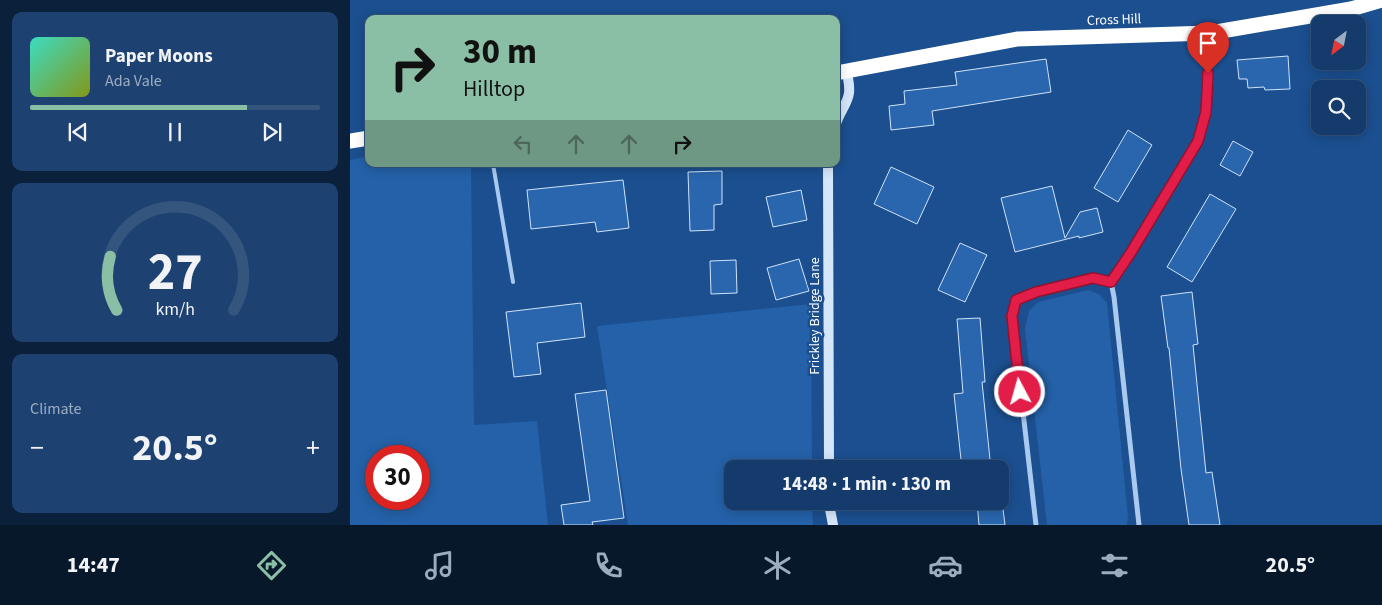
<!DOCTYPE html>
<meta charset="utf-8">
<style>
:root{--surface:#143b6b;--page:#1d4271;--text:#f1f3f6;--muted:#9dadc1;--line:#33557e;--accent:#8abfa5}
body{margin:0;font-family:"Source Sans 3",sans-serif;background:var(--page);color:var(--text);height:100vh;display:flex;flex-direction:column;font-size:19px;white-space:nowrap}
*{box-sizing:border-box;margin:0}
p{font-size:16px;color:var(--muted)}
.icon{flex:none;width:28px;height:28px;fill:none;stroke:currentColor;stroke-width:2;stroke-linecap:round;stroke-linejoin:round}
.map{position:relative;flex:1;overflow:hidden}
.details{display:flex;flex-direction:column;gap:12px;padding:12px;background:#0b203b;width:350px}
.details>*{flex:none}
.hud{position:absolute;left:15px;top:15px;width:475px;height:152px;border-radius:10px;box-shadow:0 2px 12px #0003,0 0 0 1px var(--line);background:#8abfa5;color:#111;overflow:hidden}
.needle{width:32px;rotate:212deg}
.tools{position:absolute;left:961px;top:15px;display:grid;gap:10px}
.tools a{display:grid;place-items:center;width:55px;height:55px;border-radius:10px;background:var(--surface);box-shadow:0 2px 12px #0003,0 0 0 1px var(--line);font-size:25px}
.speed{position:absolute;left:15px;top:445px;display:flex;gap:10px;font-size:25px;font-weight:700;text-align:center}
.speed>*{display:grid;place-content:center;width:65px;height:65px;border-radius:50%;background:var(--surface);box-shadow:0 2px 12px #0003,0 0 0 1px var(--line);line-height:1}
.speed .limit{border:8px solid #d22;background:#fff;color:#111}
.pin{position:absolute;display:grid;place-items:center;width:42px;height:42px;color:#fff;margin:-51px -21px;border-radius:50% 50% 50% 0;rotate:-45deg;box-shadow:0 0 5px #0007}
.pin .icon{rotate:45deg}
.me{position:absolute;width:55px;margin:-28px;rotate:354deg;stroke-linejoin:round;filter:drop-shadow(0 0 4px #0008)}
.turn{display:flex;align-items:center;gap:18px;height:105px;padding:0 15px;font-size:22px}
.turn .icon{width:65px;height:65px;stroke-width:2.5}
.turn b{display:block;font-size:35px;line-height:42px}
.lanes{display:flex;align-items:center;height:48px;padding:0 15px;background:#0003;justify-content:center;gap:25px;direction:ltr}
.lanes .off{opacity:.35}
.big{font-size:38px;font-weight:700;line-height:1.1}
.details .widget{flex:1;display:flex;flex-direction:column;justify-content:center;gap:8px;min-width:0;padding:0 18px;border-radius:10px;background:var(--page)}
.details .dial{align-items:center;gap:0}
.dial svg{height:130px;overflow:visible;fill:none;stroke:var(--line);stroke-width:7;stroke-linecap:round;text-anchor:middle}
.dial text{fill:var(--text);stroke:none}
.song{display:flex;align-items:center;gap:15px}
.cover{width:60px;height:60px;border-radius:8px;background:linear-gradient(135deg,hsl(170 70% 55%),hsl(70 70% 35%))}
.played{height:5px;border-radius:2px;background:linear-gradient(90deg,var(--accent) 75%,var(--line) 75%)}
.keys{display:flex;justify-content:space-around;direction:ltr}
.heat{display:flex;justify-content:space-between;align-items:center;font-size:28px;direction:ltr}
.trip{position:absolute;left:374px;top:460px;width:285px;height:50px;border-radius:10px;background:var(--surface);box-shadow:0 2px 12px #0003,0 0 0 1px var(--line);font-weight:700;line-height:50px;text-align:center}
.tab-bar{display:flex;height:80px;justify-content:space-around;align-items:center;background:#08182b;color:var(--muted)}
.tab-bar .icon{width:35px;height:35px}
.tab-bar .selected{color:var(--accent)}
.tab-bar b{font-size:22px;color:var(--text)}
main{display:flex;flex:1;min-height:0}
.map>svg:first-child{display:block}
.green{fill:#2461a8;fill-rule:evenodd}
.building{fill:#2a66ad;stroke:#cfe3fa}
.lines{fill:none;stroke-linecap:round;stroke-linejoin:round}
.lane{stroke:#a9c9ee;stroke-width:4}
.street{stroke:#a9c9ee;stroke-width:5}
.secondary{stroke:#d6e6fa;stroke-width:10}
.highway{stroke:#fff;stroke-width:15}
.route-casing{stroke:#92132f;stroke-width:12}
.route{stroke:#e11d48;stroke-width:9}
.labels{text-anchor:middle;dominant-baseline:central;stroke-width:5;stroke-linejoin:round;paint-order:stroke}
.street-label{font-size:14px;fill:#fff;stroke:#1b4f8f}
</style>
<main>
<section class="details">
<div class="widget">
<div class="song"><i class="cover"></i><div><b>Paper Moons</b><p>Ada Vale</p></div></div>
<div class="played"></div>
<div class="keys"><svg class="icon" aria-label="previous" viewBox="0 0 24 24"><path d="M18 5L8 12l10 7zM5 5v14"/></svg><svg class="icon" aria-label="pause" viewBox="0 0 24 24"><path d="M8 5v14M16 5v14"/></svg><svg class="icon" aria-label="next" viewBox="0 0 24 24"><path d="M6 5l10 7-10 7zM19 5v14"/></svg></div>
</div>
<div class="widget dial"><svg viewBox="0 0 100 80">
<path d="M14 69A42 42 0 1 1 86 69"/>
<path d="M14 69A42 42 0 0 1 10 36" stroke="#8abfa5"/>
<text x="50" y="56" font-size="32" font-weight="700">27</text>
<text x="50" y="72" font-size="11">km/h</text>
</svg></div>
<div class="widget"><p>Climate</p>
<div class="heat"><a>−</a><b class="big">20.5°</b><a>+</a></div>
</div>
</section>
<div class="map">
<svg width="1032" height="525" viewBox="0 0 1032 525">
<rect width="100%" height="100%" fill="#1b4f8f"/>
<path class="green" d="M 19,156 L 19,164 L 121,164 L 124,425 L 187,421 L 198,525 L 0,525 L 0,160 ZM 26,456 L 69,456 L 69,499 L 26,499 Z
M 738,290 L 749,294 L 757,303 L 778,517 L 777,525 L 697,525 L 675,329 L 679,311 L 688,302 Z
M 461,304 L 462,469 L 382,469 L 382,501 L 462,501 L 463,525 L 278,525 L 247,326 Z"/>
<path class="building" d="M 938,56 L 940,89 L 915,90 L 914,87 L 898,88 L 897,79 L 889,79 L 887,60 Z
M 696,59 L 701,92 L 582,111 L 584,125 L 541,130 L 539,106 L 555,104 L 554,91 L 607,85 L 605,72 Z
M 778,130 L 802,145 L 768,202 L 744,188 Z
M 883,141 L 903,152 L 890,176 L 870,165 Z
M 541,167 L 584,187 L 567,224 L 524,204 Z
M 372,171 L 372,204 L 364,205 L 364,230 L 340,231 L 338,172 Z
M 273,180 L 279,228 L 247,232 L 245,222 L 181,229 L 177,190 Z
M 702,186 L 715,238 L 730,212 L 747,208 L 753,232 L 729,238 L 729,236 L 665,252 L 651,198 Z
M 451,190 L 457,220 L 423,227 L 416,197 Z
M 860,194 L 886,209 L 842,282 L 817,267 Z
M 610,243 L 637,255 L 615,302 L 588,290 Z
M 449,259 L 459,291 L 426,300 L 417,268 Z
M 386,260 L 387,293 L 361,294 L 360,261 Z
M 842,292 L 848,344 L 843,345 L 856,473 L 862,472 L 870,525 L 839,525 L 831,469 L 819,348 L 818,348 L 811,296 Z
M 231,303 L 235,337 L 187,343 L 191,374 L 164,377 L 156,312 Z
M 630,318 L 635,382 L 632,382 L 641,469 L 612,469 L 604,394 L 613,393 L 607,319 Z
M 256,390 L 274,518 L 242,522 L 243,525 L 214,525 L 211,505 L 240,501 L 225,394 Z
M 650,485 L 655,525 L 629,525 L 627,501 L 650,501 Z"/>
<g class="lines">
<path class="lane" d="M 143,164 L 163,282"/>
<path class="street" d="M 686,525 L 662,316 L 666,300 L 686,292 L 743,278 L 761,282
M 789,525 L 764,297 L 761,282 L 780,254 L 848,141 L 856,112 L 860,34"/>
<path class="secondary" d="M 486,124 C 489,113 498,103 499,93 C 500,86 498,79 497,72
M 478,164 L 479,469
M 480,501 L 480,509 L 483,525"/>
<path class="highway" d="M 486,73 L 667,39 L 860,33 L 1001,9 L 1032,0
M 0,141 L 19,138"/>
</g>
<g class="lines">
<g class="route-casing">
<path id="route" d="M 670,392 L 662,316 L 666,300 L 686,292 L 743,278 L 761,282 L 780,254 L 848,141 L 856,112 L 858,73"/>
</g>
<use href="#route" class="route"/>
</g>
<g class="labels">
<g class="street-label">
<text transform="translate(764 20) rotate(-2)">Cross Hill</text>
<text transform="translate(465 316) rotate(-90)">Frickley Bridge Lane</text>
</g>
</g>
</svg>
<div class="tools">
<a><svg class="needle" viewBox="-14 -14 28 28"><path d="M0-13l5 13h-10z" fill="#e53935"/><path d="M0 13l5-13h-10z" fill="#9dadc1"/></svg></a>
<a><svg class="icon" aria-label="search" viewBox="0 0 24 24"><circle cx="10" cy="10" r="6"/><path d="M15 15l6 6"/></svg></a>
</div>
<div class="speed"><div class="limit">30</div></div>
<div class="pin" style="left:858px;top:73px;background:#d93025"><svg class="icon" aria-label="arrive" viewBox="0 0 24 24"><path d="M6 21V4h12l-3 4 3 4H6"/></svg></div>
<svg class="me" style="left:670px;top:392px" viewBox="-20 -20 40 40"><circle r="17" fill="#e11d48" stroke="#fff" stroke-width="3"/><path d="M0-11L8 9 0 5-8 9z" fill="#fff"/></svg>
<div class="trip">14:48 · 1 min · 130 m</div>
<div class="hud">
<div class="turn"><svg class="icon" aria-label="right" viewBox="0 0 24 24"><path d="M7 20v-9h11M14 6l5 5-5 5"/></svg><div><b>30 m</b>Hilltop</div></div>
<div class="lanes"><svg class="icon off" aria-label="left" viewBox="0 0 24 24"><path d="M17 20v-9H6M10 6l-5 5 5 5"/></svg><svg class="icon off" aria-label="ahead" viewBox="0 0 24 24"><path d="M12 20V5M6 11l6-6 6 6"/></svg><svg class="icon off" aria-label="ahead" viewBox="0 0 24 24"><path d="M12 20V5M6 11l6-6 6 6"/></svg><svg class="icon" aria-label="right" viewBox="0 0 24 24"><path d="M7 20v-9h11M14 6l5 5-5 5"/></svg></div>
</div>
</div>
</main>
<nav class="tab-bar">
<b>14:47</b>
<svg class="icon selected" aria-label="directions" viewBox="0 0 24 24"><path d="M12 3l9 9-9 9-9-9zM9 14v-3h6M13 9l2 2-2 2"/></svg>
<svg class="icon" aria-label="music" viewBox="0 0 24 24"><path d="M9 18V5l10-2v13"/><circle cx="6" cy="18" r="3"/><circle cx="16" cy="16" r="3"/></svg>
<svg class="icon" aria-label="phone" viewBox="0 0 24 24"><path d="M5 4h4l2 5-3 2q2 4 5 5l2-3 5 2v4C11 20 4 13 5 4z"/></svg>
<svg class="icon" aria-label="climate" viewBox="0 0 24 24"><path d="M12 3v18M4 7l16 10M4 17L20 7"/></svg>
<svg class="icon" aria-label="car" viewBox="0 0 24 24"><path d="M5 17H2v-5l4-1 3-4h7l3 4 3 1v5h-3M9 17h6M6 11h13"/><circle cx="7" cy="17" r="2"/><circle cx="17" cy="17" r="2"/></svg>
<svg class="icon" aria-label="filters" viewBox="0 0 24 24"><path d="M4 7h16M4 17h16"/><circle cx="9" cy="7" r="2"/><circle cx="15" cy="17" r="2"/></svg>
<b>20.5°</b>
</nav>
